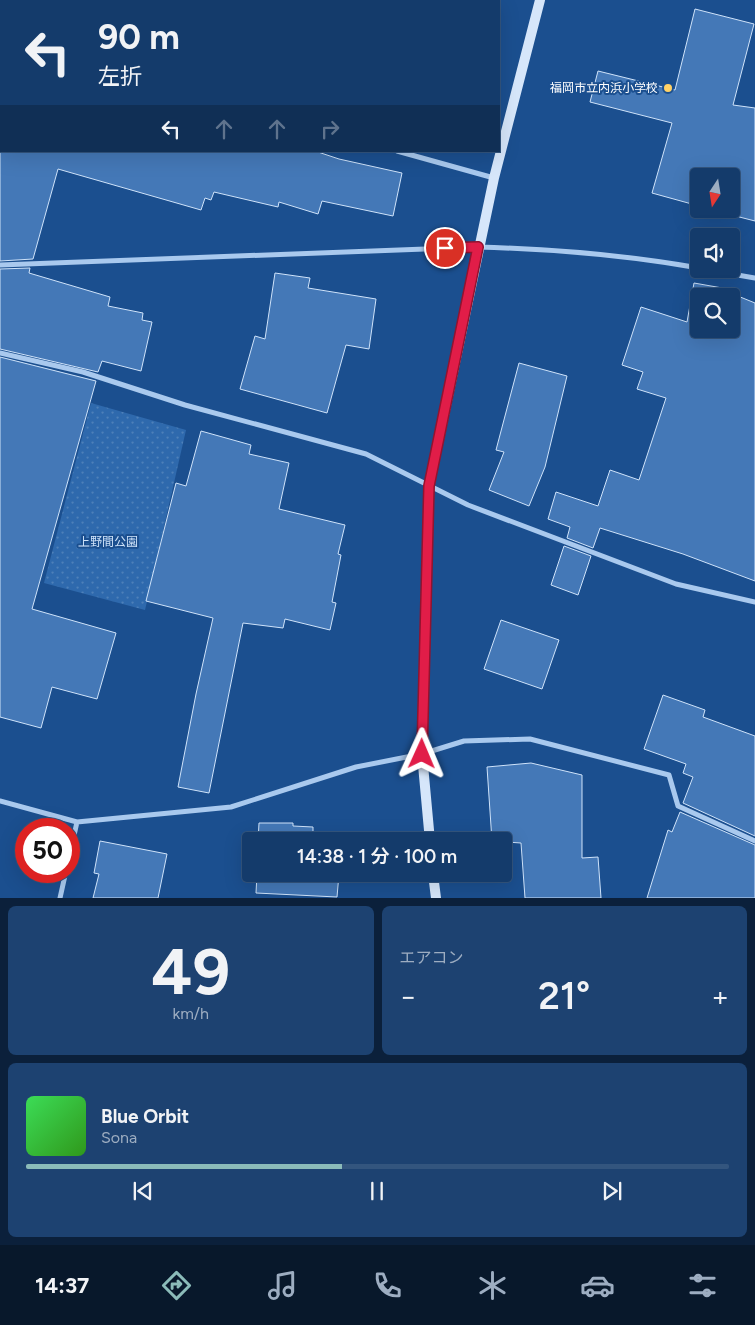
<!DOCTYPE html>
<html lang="ja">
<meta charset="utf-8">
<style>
:root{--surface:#143b6b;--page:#1d4271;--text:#f1f3f6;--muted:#9dadc1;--line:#33557e;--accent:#8bbbb9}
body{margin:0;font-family:Figtree,"Noto Sans JP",sans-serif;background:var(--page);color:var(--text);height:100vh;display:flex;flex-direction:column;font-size:19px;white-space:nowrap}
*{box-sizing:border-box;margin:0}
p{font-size:16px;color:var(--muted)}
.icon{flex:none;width:28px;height:28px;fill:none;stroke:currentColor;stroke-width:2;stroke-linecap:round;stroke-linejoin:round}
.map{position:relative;height:898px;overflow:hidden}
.sheet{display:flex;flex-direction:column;gap:8px;padding:8px;background:#0b203b;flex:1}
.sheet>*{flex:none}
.top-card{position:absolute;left:0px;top:0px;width:500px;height:152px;box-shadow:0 5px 20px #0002,0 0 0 1px var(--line);background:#143b6b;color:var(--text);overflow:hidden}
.needle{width:32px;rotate:192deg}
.controls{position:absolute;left:690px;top:168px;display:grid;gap:10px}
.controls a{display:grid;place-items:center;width:50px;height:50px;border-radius:5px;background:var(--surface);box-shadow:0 5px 20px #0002,0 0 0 1px var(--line);font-size:25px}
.speed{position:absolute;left:15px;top:818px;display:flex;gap:10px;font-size:25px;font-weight:700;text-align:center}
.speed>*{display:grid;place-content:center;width:65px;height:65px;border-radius:50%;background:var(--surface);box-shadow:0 5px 20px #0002,0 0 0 1px var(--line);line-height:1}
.speed .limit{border:8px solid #d22;background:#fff;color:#111}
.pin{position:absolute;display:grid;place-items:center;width:42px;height:42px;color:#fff;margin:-21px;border:2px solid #fff;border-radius:50%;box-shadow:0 1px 5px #0007}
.me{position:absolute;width:55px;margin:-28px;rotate:1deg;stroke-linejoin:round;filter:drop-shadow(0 0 4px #0008)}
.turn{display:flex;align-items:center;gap:18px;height:105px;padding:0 15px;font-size:22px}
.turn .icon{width:65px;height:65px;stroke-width:2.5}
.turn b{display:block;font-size:35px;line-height:42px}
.lanes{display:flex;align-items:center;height:48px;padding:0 15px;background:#0003;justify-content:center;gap:25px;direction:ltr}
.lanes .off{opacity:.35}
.big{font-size:38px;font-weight:600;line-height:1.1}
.sheet .card{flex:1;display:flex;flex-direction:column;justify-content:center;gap:8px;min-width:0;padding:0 18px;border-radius:8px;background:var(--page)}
.sheet .dial{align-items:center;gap:0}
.dial b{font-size:65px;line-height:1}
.song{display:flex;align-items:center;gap:15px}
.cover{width:60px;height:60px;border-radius:8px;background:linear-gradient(135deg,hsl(130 70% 55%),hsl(110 70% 35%))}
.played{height:5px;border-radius:2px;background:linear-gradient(90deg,var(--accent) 45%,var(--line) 45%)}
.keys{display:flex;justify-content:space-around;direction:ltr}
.heat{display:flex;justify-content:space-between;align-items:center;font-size:28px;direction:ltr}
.sheet .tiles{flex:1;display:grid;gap:8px;grid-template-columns:1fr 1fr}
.card:last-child{grid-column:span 2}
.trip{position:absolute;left:242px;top:832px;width:270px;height:50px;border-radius:5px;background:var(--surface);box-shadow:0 5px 20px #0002,0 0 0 1px var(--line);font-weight:600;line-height:50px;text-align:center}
.tabs{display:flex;height:80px;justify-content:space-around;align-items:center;background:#08182b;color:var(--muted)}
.tabs .icon{width:35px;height:35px}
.tabs .on{color:var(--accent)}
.tabs b{font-size:22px;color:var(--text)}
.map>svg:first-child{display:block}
.park{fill:url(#park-dots)}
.building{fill:#4478b7;stroke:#cfe3fa;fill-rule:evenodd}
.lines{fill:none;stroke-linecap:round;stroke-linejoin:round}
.minor{stroke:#a9c9ee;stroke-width:5}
.secondary{stroke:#d6e6fa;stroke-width:10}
.route-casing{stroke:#92132f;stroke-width:12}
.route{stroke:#e11d48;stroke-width:9}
.poi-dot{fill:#ffd166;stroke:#1b4f8f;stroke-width:2}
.labels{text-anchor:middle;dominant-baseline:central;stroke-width:4;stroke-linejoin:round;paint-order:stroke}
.poi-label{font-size:12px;fill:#fff;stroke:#1b4f8f;text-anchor:end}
.park-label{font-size:12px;fill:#cfe3fa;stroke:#1b4f8f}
</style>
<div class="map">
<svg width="755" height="898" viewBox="0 0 755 898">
<defs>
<pattern id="park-dots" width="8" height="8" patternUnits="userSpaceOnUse" patternTransform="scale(1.25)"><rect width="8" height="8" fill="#2e69ad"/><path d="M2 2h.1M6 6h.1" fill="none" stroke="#4d80b9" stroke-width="1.8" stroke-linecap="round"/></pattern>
</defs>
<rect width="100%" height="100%" fill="#1b4f8f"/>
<path class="park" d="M 91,403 L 186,430 L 145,610 L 44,583 Z"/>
<path class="building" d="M 695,9 L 754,24 L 733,105 L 755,108 L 755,221 L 708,209 L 731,209 L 731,176 L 699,176 L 699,206 L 652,193 L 672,123 L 590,102 L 598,71 L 675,90 Z
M 0,151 L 315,151 L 339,159 L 402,173 L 393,216 L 322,201 L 318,214 L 279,202 L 278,207 L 214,192 L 211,200 L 205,198 L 201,210 L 58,169 L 33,259 L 0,261 Z
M 30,268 L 29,273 L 110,297 L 108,306 L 143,313 L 142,320 L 152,322 L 141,371 L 102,361 L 98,372 L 0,349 L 0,269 Z
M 275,273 L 310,278 L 308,288 L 376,299 L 369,349 L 346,345 L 327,413 L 240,389 L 255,336 L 265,339 Z
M 694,283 L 728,289 L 728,292 L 755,303 L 755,581 L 683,554 L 600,528 L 593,548 L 567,538 L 570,527 L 548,519 L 556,492 L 598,506 L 610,470 L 639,480 L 666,398 L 637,389 L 643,372 L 622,365 L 641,307 L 687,322 ZM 699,296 L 731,296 L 731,329 L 699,329 Z
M 0,357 L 96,381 L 32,609 L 116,633 L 97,699 L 52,687 L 41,728 L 0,717 Z
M 519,363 L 567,376 L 545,467 L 529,506 L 489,490 L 504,452 L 496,450 Z
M 201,431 L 251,445 L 249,454 L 289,463 L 279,509 L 345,525 L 338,554 L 341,555 L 332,602 L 336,603 L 330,630 L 285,619 L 283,628 L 243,623 L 209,793 L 178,787 L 196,694 L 213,618 L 146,601 L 176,483 L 186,486 Z
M 564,546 L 591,556 L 578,595 L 551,585 Z
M 501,620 L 559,640 L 542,689 L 484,669 Z
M 663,695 L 705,710 L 703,717 L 755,736 L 755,836 L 683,803 L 693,777 L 683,773 L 686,764 L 644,749 Z
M 531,763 L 582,775 L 582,858 L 598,857 L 601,898 L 525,898 L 521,843 L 492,841 L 487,767 Z
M 680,812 L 755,845 L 755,898 L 647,898 L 668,830 L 672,832 Z
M 259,823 L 293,823 L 293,826 L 313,827 L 313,834 L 341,836 L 340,841 L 258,841 Z
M 100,841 L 167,854 L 158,898 L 93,898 L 99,874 L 94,873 Z
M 257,874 L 339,874 L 337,897 L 256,893 Z"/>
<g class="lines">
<path class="minor" d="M 0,40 L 1,40
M 397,151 L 494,178
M 0,265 L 478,247 C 552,249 626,255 699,268
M 703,269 L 755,278
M 0,353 L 83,372 L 185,405 L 366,454 L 468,505 L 676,584 L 755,602
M 0,801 L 77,822 L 231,807 L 356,767 L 422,754 L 464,741 L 530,739 L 669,775 L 678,806 L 755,841
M 69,858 L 77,822
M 60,898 L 66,871"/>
<path class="secondary" d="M 430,841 L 422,754 L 429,486 L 494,178 L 540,0
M 433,874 L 436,898"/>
</g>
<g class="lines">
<g class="route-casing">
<path id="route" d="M 422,754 L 429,486 L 478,247 L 445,248"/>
</g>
<use href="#route" class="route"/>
</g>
<circle class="poi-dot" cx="668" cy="88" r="5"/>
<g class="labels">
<g class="poi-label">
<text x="658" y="88">福岡市立内浜小学校</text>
</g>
<g class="park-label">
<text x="108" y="542">上野間公園</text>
</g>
</g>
</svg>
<div class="controls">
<a><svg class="needle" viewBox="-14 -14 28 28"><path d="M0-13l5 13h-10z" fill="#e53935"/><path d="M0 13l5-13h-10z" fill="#9dadc1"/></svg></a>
<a><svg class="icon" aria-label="sound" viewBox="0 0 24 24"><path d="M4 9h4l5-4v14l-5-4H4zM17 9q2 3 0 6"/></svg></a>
<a><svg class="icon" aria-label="search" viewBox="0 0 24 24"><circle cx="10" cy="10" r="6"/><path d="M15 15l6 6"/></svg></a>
</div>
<div class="speed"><div class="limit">50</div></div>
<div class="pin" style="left:445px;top:248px;background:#d93025"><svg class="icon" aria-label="arrive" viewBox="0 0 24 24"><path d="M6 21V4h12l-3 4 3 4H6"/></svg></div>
<svg class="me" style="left:422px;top:754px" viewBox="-20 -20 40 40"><path d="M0-17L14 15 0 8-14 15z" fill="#e11d48" stroke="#fff" stroke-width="4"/></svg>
<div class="trip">14:38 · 1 分 · 100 m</div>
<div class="top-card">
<div class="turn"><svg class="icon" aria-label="left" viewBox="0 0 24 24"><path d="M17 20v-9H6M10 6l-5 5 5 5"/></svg><div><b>90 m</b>左折</div></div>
<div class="lanes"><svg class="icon" aria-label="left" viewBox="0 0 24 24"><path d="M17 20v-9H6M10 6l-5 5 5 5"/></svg><svg class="icon off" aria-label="ahead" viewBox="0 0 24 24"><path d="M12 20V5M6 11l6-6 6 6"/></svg><svg class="icon off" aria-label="ahead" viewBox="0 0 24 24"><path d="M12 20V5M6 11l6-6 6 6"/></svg><svg class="icon off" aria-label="right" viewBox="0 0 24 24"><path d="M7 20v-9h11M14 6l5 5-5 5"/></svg></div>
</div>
</div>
<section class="sheet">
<div class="tiles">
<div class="card dial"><b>49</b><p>km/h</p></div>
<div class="card"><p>エアコン</p>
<div class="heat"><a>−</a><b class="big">21°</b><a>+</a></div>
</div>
<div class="card">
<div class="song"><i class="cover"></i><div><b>Blue Orbit</b><p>Sona</p></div></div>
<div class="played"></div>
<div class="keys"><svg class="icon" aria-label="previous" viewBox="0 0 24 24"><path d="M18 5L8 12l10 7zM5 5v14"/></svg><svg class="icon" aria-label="pause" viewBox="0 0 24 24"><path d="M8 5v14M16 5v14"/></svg><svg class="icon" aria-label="next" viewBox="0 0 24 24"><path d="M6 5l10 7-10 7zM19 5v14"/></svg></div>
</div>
</div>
</section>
<nav class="tabs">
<b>14:37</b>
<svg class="icon on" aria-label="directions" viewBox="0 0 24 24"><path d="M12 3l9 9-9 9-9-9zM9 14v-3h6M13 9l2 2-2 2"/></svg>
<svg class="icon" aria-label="music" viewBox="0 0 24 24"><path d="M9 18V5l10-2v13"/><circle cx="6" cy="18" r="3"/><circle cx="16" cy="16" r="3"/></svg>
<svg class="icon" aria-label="phone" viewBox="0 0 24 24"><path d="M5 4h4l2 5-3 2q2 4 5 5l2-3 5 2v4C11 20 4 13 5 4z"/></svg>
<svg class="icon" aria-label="climate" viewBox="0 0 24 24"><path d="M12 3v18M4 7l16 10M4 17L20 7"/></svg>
<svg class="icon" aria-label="car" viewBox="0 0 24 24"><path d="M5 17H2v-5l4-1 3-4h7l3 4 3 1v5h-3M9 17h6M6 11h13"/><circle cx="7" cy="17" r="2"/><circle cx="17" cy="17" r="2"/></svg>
<svg class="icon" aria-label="filters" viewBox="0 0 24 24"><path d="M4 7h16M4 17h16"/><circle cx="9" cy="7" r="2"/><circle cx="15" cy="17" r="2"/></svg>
</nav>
